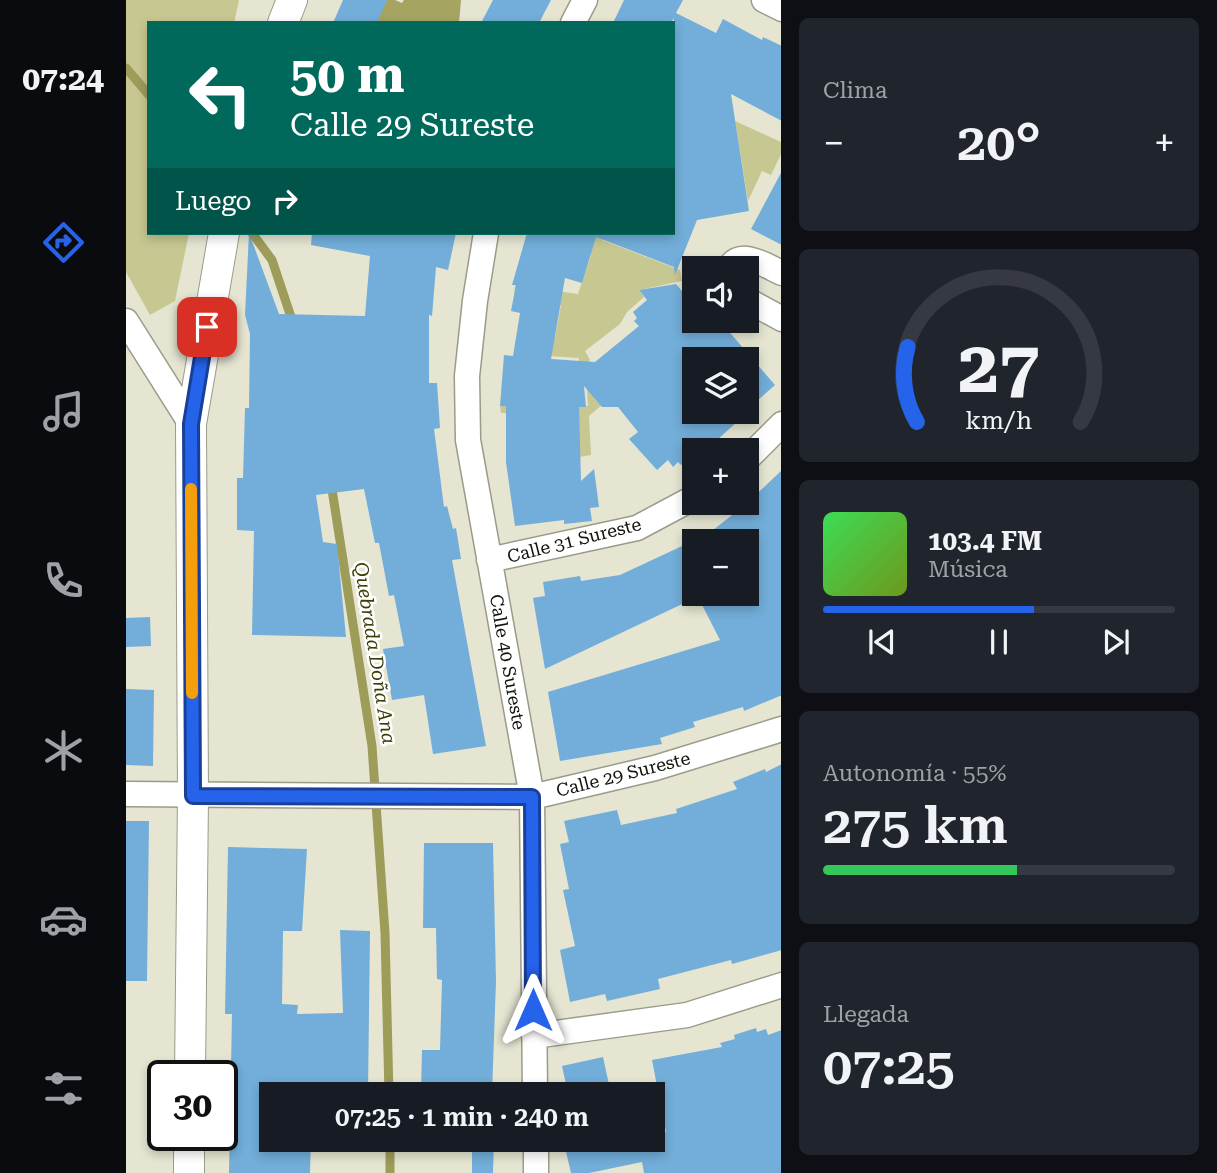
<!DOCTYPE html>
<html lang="es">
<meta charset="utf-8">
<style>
:root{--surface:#171b24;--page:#20242c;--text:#f1f3f6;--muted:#9ea1a6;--line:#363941;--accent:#2563eb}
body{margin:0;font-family:"Roboto Serif",serif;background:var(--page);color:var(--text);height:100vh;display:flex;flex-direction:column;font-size:26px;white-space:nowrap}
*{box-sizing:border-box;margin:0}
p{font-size:23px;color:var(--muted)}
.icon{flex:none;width:38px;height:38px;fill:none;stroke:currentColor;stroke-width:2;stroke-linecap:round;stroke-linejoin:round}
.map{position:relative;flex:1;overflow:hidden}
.panel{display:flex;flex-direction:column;gap:18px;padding:18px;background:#0d0f14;width:436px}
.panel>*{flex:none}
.guide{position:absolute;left:21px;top:21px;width:528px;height:214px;border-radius:0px;box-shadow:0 4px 10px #0003;background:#00695c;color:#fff;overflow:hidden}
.fabs{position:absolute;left:556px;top:256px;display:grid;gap:14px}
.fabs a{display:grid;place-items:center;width:77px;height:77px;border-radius:0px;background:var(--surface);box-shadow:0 4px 10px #0003;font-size:35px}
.speed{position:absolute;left:21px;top:1060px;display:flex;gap:14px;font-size:35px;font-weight:700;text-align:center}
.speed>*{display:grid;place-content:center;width:91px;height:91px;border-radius:50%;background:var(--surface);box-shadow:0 4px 10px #0003;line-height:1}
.speed .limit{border:4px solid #111;border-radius:10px;background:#fff;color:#111}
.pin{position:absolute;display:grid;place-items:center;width:60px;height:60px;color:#fff;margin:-30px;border-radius:14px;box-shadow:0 4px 10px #0006}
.me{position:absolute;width:77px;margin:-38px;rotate:0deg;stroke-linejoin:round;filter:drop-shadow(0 0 5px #0008)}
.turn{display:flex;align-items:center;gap:24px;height:147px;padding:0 28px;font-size:32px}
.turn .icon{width:91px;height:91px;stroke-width:2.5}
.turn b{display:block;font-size:49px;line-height:60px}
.then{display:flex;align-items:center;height:66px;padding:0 28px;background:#0003;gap:14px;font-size:26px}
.big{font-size:52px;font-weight:600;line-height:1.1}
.panel .widget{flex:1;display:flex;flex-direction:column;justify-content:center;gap:10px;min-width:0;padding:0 24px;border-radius:10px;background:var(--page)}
.panel .dial{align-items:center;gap:0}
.dial svg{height:182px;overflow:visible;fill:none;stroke:var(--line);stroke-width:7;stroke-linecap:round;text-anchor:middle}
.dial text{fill:var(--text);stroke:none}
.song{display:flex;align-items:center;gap:21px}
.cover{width:84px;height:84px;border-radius:10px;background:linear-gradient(135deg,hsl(130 70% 55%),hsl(80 70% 35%))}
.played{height:7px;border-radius:4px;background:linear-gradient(90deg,var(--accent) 60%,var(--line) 60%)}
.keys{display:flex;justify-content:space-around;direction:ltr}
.heat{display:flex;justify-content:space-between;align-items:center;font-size:38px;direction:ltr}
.charge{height:10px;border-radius:5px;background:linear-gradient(90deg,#34c759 55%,var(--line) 0)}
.trip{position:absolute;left:133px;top:1082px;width:406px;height:70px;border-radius:0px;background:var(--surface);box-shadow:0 4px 10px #0003;font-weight:600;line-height:70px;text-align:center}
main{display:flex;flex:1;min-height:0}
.menu{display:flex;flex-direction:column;width:126px;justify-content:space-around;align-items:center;background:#090b0e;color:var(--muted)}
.menu .icon{width:49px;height:49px}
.menu .active{color:var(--accent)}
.menu b{font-size:32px;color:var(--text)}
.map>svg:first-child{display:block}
.green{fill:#c7c791}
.forest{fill:#a5a461}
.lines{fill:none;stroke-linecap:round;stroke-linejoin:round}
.stream{stroke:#9d9c59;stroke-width:9}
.building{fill:#72aed9}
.minor-casing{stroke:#9b9b8a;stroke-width:27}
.tertiary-casing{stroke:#9b9b8a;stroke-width:32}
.minor{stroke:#fff;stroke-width:24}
.tertiary{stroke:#fff;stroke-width:30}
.route-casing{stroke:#184099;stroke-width:18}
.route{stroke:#2563eb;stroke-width:12}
.slow{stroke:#f59e0b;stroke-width:12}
.labels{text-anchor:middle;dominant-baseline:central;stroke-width:5;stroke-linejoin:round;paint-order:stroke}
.street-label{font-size:18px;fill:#13130d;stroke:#fff}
.water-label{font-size:19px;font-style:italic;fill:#3e3c05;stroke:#fff}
</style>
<main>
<nav class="menu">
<b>07:24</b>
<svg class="icon active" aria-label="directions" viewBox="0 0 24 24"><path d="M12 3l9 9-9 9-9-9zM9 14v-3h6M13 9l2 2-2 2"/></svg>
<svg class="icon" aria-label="music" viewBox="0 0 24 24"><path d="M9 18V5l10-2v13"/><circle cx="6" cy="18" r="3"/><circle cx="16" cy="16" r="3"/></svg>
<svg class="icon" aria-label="phone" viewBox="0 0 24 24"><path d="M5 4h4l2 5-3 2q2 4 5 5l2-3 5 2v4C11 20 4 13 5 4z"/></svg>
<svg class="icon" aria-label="climate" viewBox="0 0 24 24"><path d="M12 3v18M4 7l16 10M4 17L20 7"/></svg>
<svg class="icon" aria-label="car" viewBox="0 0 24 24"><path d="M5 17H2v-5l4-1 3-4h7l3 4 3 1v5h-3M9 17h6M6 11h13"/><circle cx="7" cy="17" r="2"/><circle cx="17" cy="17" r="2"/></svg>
<svg class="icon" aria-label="filters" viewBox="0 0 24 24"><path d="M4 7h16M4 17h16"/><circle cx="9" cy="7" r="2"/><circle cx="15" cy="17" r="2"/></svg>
</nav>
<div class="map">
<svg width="656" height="1173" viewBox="0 0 656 1173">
<rect width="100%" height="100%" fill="#e5e5d2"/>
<path class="green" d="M 0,0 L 113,0 L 108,23 L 23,23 L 23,233 L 63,233 L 49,301 L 24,315 L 0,272 Z
M 609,121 L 655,142 L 655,154 L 645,175 L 636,171 L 622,201 Z
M 448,233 L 464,235 L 466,233 L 478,233 L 476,240 L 554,270 L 556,281 L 513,290 L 518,297 L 501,312 L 494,324 L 459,351 L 464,360 L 460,368 L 484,398 L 463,416 L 465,455 L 420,462 L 451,412 L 375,413 L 374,406 L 462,406 L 460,376 L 452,374 L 453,358 L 393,354 L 396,332 L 429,337 L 435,305 L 388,296 L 389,285 L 452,294 L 465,255 L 443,248 Z"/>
<path class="forest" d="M 252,0 L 269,0 L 276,3 L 278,0 L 335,0 L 333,23 L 251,23 Z"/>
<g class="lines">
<path class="stream" d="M 0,68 L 23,95
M 126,233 L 146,260 L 167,323
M 205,483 L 246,746 L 259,933 L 263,1094
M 264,1139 L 264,1173"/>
</g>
<path class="building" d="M 217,0 L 261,0 L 251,23 L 207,23 Z
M 367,0 L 425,0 L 413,23 L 355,23 Z
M 498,0 L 557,0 L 550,13 L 590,33 L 597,19 L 636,40 L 637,37 L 656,46 L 656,121 L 605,94 L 623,211 L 571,220 L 549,275 L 548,267 L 470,237 L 456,283 L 439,278 L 425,359 L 469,362 L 513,326 L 508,321 L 511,318 L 507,312 L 521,300 L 513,290 L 550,284 L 569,306 L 569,320 L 593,320 L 649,385 L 621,410 L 621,359 L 569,359 L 569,411 L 623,411 L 580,450 L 569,450 L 569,453 L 555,465 L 552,462 L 547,467 L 542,460 L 531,470 L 503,439 L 512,432 L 492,407 L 476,407 L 458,386 L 460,407 L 453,407 L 455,481 L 468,469 L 473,507 L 464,508 L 466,521 L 438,524 L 438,520 L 389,526 L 380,462 L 380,406 L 374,406 L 378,355 L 387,356 L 394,313 L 385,311 L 390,285 L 386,285 L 401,233 L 548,233 L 548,18 L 545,23 L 487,23 Z
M 656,171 L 656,245 L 625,229 Z
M 123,233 L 153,314 L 239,316 L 244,256 L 185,245 L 186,233 L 330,233 L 322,270 L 310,267 L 306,316 L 303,315 L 303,383 L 311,383 L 314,428 L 308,429 L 318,507 L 321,506 L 327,529 L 330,528 L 335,559 L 326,560 L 360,746 L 307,754 L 298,695 L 266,700 L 257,649 L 278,646 L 268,595 L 263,596 L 253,543 L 249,543 L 238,489 L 190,495 L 197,542 L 211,544 L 220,637 L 126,635 L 128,531 L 111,530 L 111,478 L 117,478 L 119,408 L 123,408 L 124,334 L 119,315 Z
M 656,470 L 656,695 L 618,711 L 617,707 L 567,722 L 569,727 L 534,738 L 536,744 L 434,761 L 422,692 L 594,640 L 570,593 L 621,593 L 621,541 L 573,541 L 619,505 Z
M 569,540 L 569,598 L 419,669 L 407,598 L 419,596 L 417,582 L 454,576 L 455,581 L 494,575 Z
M 24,617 L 25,646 L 0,647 L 0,618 Z
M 0,689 L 28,690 L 27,766 L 0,765 Z
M 656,764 L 656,950 L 606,964 L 605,960 L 532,979 L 534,989 L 481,1001 L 479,994 L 444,1002 L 434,950 L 449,946 L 437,890 L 443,889 L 434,844 L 443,842 L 438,821 L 491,810 L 495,825 L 551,813 L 550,809 L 611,789 L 607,782 L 639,769 L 640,772 Z
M 0,821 L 23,821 L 21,981 L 0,981 Z
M 298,843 L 367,843 L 370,981 L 366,1094 L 322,1094 L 321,1089 L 295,1089 L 296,1050 L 314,1050 L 316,980 L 311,979 L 310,928 L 297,928 Z
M 102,847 L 181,849 L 176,931 L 157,931 L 156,1004 L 172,1005 L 171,1014 L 217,1013 L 214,930 L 244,931 L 242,1094 L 145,1094 L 145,1139 L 185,1139 L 184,1173 L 103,1173 L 106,1014 L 99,1014 Z
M 630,1028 L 631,1032 L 640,1029 L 642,1035 L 656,1030 L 656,1173 L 518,1173 L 516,1162 L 463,1173 L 445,1173 L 437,1139 L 527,1139 L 527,1135 L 540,1132 L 526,1060 L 596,1047 L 594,1043 L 609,1039 L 608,1035 Z
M 477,1057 L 485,1094 L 442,1094 L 436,1066 Z
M 346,1139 L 368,1139 L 367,1173 L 346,1173 Z"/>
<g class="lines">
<g class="minor-casing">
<path id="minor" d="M 638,0 L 656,9
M 447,23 L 459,0
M 360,233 L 349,301 L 341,376 L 342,440 L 406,797 L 409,1094
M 603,268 C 615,248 640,266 656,273
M 621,300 L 656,319
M 0,321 L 65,424
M 621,459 L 656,424
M 363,560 L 511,528 L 569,497
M 0,794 L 406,797 L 529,768 L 656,729
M 408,1036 L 561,1015 L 656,985
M 410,1139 L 410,1173"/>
</g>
<g class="tertiary-casing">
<path id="tertiary" d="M 157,23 L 166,0
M 64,1076 L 67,796 L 65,424 L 98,233
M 63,1173 L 63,1136"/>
</g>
<use href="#minor" class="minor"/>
<use href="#tertiary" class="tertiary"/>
</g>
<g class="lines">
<g class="route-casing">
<path id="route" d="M 81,327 L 65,424 L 67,796 L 406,797 L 407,1010"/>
</g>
<use href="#route" class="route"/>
<path class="slow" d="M 65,489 L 66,693"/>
</g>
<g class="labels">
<g class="street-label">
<text transform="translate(448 540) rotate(-14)">Calle 31 Sureste</text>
<text transform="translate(382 662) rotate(80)">Calle 40 Sureste</text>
<text transform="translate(497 774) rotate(-14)">Calle 29 Sureste</text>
</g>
<g class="water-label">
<text transform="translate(249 653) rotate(81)">Quebrada Doña Ana</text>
</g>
</g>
</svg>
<div class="fabs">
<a><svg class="icon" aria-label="sound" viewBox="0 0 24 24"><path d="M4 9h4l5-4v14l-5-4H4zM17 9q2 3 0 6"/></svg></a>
<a><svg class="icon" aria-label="layers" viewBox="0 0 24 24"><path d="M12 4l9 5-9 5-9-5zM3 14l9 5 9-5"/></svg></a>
<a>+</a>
<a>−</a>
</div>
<div class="speed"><div class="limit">30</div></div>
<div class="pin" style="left:81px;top:327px;background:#d93025"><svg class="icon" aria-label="arrive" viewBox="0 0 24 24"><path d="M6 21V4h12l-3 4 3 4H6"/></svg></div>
<svg class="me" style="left:407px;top:1010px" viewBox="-20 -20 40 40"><path d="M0-17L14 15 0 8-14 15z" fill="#2563eb" stroke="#fff" stroke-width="4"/></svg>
<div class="trip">07:25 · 1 min · 240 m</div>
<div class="guide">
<div class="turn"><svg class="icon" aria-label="left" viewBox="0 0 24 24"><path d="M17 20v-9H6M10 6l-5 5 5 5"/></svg><div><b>50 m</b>Calle 29 Sureste</div></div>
<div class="then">Luego<svg class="icon" aria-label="right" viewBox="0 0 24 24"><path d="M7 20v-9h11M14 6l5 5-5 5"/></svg></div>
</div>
</div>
<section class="panel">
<div class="widget"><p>Clima</p>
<div class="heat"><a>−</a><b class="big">20°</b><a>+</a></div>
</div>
<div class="widget dial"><svg viewBox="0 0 100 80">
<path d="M14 69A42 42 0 1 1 86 69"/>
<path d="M14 69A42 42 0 0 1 10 36" stroke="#2563eb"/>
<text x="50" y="56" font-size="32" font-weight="700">27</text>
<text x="50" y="72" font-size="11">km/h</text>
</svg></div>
<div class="widget">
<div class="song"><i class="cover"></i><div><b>103.4 FM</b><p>Música</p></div></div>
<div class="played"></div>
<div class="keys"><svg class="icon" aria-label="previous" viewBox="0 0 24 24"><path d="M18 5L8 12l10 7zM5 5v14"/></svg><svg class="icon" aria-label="pause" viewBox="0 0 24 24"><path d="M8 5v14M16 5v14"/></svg><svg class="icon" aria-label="next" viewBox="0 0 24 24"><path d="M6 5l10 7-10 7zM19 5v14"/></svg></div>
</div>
<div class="widget"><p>Autonomía · 55%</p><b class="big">275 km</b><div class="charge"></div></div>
<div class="widget"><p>Llegada</p><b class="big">07:25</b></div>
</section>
</main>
